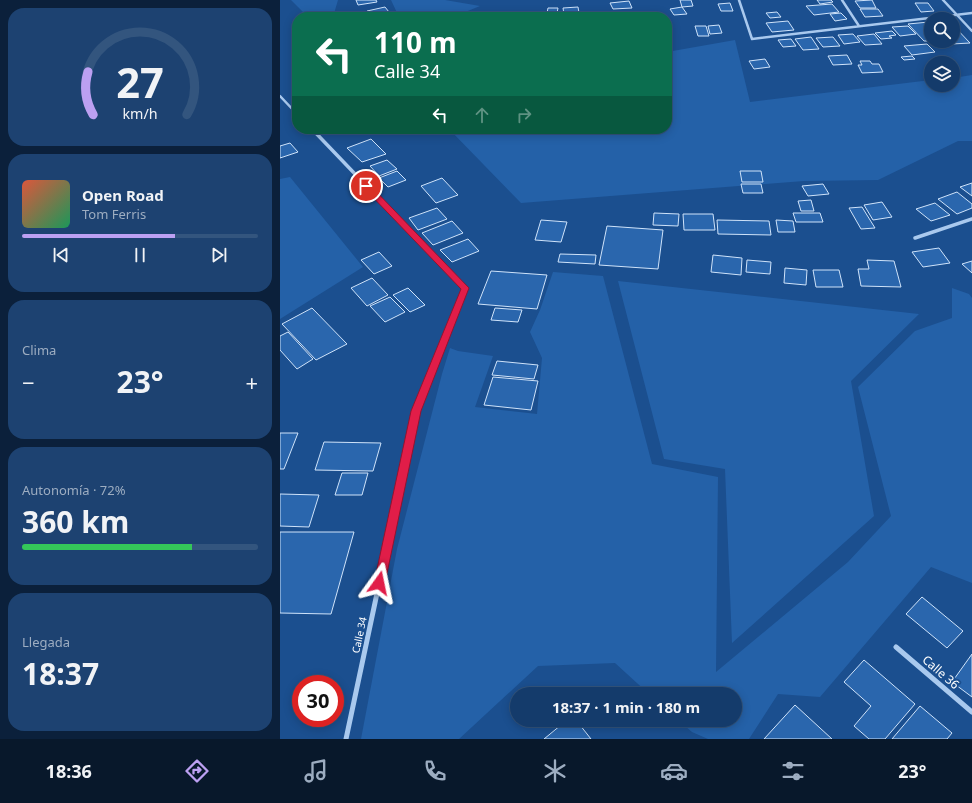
<!DOCTYPE html>
<html lang="es">
<meta charset="utf-8">
<style>
:root{--surface:#143b6b;--page:#1d4271;--text:#f1f3f6;--muted:#9dadc1;--line:#33557e;--accent:#bca0f2}
body{margin:0;font-family:"Noto Sans",sans-serif;background:var(--page);color:var(--text);height:100vh;display:flex;flex-direction:column;font-size:15px;white-space:nowrap}
*{box-sizing:border-box;margin:0}
p{font-size:13px;color:var(--muted)}
.icon{flex:none;width:22px;height:22px;fill:none;stroke:currentColor;stroke-width:2;stroke-linecap:round;stroke-linejoin:round}
.map{position:relative;flex:1;overflow:hidden}
.sheet{display:flex;flex-direction:column;gap:8px;padding:8px;background:#0b203b;width:280px}
.sheet>*{flex:none}
.guide{position:absolute;left:12px;top:12px;width:380px;height:122px;border-radius:16px;box-shadow:0 2px 10px #0003,0 0 0 1px var(--line);background:#0b6e4f;color:#fff;overflow:hidden}
.tools{position:absolute;left:644px;top:12px;display:grid;gap:8px}
.tools a{display:grid;place-items:center;width:36px;height:36px;border-radius:50%;background:var(--surface);box-shadow:0 2px 10px #0003,0 0 0 1px var(--line);font-size:20px}
.speed{position:absolute;left:12px;top:675px;display:flex;gap:8px;font-size:20px;font-weight:700;text-align:center}
.speed>*{display:grid;place-content:center;width:52px;height:52px;border-radius:50%;background:var(--surface);box-shadow:0 2px 10px #0003,0 0 0 1px var(--line);line-height:1}
.speed .limit{border:6px solid #d22;background:#fff;color:#111}
.pin{position:absolute;display:grid;place-items:center;width:34px;height:34px;color:#fff;margin:-17px;border:2px solid #fff;border-radius:50%;box-shadow:0 1px 4px #0007}
.me{position:absolute;width:44px;margin:-22px;rotate:12deg;stroke-linejoin:round;filter:drop-shadow(0 0 3px #0008)}
.turn{display:flex;align-items:center;gap:14px;height:84px;padding:0 16px;font-size:18px}
.turn .icon{width:52px;height:52px;stroke-width:2.5}
.turn b{display:block;font-size:28px;line-height:34px}
.lanes{display:flex;align-items:center;height:38px;padding:0 16px;background:#0003;justify-content:center;gap:20px;direction:ltr}
.lanes .off{opacity:.35}
.big{font-size:30px;font-weight:700;line-height:1.1}
.sheet .tile{flex:1;display:flex;flex-direction:column;justify-content:center;gap:6px;min-width:0;padding:0 14px;border-radius:16px;background:var(--page)}
.sheet .dial{align-items:center;gap:0}
.dial svg{height:104px;overflow:visible;fill:none;stroke:var(--line);stroke-width:7;stroke-linecap:round;text-anchor:middle}
.dial text{fill:var(--text);stroke:none}
.song{display:flex;align-items:center;gap:12px}
.cover{width:48px;height:48px;border-radius:6px;background:linear-gradient(135deg,hsl(10 70% 55%),hsl(150 70% 35%))}
.played{height:4px;border-radius:2px;background:linear-gradient(90deg,var(--accent) 65%,var(--line) 65%)}
.keys{display:flex;justify-content:space-around;direction:ltr}
.heat{display:flex;justify-content:space-between;align-items:center;font-size:22px;direction:ltr}
.charge{height:6px;border-radius:3px;background:linear-gradient(90deg,#34c759 72%,var(--line) 0)}
.trip{position:absolute;left:230px;top:687px;width:232px;height:40px;border-radius:20px;background:var(--surface);box-shadow:0 2px 10px #0003,0 0 0 1px var(--line);font-weight:700;line-height:40px;text-align:center}
.tab-bar{display:flex;height:64px;justify-content:space-around;align-items:center;background:#08182b;color:var(--muted)}
.tab-bar .icon{width:28px;height:28px}
.tab-bar .active{color:var(--accent)}
.tab-bar b{font-size:18px;color:var(--text)}
main{display:flex;flex:1;min-height:0}
.map>svg:first-child{display:block}
.green{fill:#2461a8}
.building{fill:#2a66ad;stroke:#cfe3fa}
.lines{fill:none;stroke-linecap:round;stroke-linejoin:round}
.street-far3{stroke:#a9c9ee;stroke-width:2.5}
.street-far2{stroke:#a9c9ee;stroke-width:3.5}
.street-far1{stroke:#a9c9ee;stroke-width:4}
.street{stroke:#a9c9ee;stroke-width:5}
.route{fill:#e11d48;stroke:#92132f}
.labels{text-anchor:middle;dominant-baseline:central;stroke-width:4;stroke-linejoin:round;paint-order:stroke}
.street-label{font-size:10px;fill:#fff;stroke:#1b4f8f}
.near-street-label{font-size:12px;fill:#fff;stroke:#1b4f8f}
</style>
<main>
<section class="sheet">
<div class="tile dial"><svg viewBox="0 0 100 80">
<path d="M14 69A42 42 0 1 1 86 69"/>
<path d="M14 69A42 42 0 0 1 10 36" stroke="#bca0f2"/>
<text x="50" y="56" font-size="32" font-weight="700">27</text>
<text x="50" y="72" font-size="11">km/h</text>
</svg></div>
<div class="tile">
<div class="song"><i class="cover"></i><div><b>Open Road</b><p>Tom Ferris</p></div></div>
<div class="played"></div>
<div class="keys"><svg class="icon" aria-label="previous" viewBox="0 0 24 24"><path d="M18 5L8 12l10 7zM5 5v14"/></svg><svg class="icon" aria-label="pause" viewBox="0 0 24 24"><path d="M8 5v14M16 5v14"/></svg><svg class="icon" aria-label="next" viewBox="0 0 24 24"><path d="M6 5l10 7-10 7zM19 5v14"/></svg></div>
</div>
<div class="tile"><p>Clima</p>
<div class="heat"><a>−</a><b class="big">23°</b><a>+</a></div>
</div>
<div class="tile"><p>Autonomía · 72%</p><b class="big">360 km</b><div class="charge"></div></div>
<div class="tile"><p>Llegada</p><b class="big">18:37</b></div>
</section>
<div class="map">
<svg width="692" height="739" viewBox="0 0 692 739">
<rect width="100%" height="100%" fill="#1b4f8f"/>
<path class="green" d="M 11,0 L 58,0 L 53,17 L 28,17 Z
M 111,0 L 165,0 L 200,6 L 173,17 L 119,17 Z
M 455,40 L 470,102 L 651,80 L 651,85 L 673,85 L 673,78 L 692,75 L 692,141 L 678,141 L 598,180 L 524,181 L 241,203 L 169,129 L 387,129 L 387,52 Z
M 10,177 L 83,267 L 0,319 L 0,179 Z
M 273,272 L 323,276 L 372,464 L 438,477 L 436,672 L 568,562 L 611,516 L 578,387 L 635,331 L 672,318 L 672,288 L 689,294 L 692,298 L 692,583 L 651,567 L 540,697 L 498,694 L 469,739 L 428,739 L 412,732 L 398,720 L 455,720 L 455,694 L 369,694 L 335,663 L 258,666 L 179,739 L 81,739 L 117,549 L 162,374 L 170,348 L 178,351 L 213,356 L 195,407 L 257,414 L 262,358 L 250,332 L 260,310 Z
M 338,281 L 639,314 L 571,381 L 594,516 L 452,643 L 445,469 L 384,459 Z"/>
<path class="building" d="M 76,0 L 96,0 L 97,2 L 78,5 Z
M 400,0 L 411,0 L 413,6 L 402,7 Z
M 537,0 L 551,0 L 553,2 L 540,4 Z
M 592,0 L 596,8 L 580,8 L 575,1 Z
M 349,1 L 352,8 L 333,9 L 330,3 Z
M 450,3 L 453,11 L 441,11 L 438,4 Z
M 635,3 L 648,3 L 654,11 L 641,12 Z
M 552,4 L 559,12 L 534,15 L 526,6 Z
M 105,7 L 113,17 L 92,17 L 87,11 Z
M 298,7 L 299,13 L 284,14 L 283,8 Z
M 402,7 L 407,14 L 394,15 L 390,9 Z
M 268,8 L 278,8 L 277,13 L 267,13 Z
M 580,9 L 598,9 L 603,16 L 585,17 Z
M 497,12 L 501,17 L 490,18 L 486,13 Z
M 561,13 L 567,19 L 555,21 L 550,14 Z
M 508,21 L 514,30 L 492,32 L 486,23 Z
M 649,22 L 651,24 L 651,41 L 644,41 L 628,24 Z
M 439,25 L 442,33 L 430,34 L 428,26 Z
M 673,25 L 690,43 L 672,44 L 669,41 L 673,41 Z
M 415,26 L 426,26 L 429,36 L 418,36 Z
M 628,26 L 636,34 L 620,36 L 612,27 Z
M 612,31 L 616,35 L 609,36 L 612,38 L 601,39 L 595,33 Z
M 573,34 L 580,42 L 564,44 L 558,35 Z
M 594,34 L 602,44 L 585,45 L 577,36 Z
M 531,37 L 539,49 L 523,50 L 515,39 Z
M 553,37 L 560,46 L 543,47 L 536,38 Z
M 511,39 L 516,46 L 503,47 L 498,40 Z
M 647,44 L 655,52 L 632,55 L 624,46 Z
M 567,55 L 572,64 L 553,65 L 548,56 Z
M 632,56 L 635,59 L 624,60 L 621,57 Z
M 485,59 L 490,67 L 474,69 L 469,61 Z
M 580,61 L 590,61 L 592,64 L 599,64 L 603,72 L 582,73 L 578,65 L 582,65 Z
M 91,139 L 106,154 L 82,162 L 67,148 Z
M 10,143 L 18,152 L 0,158 L 0,146 Z
M 107,160 L 117,169 L 99,176 L 90,166 Z
M 117,171 L 126,180 L 108,187 L 99,178 Z
M 460,171 L 481,171 L 483,182 L 462,182 Z
M 162,178 L 178,195 L 156,203 L 141,186 Z
M 692,183 L 692,196 L 680,187 Z
M 461,184 L 481,184 L 483,193 L 463,193 Z
M 543,184 L 549,194 L 528,196 L 522,186 Z
M 677,192 L 692,204 L 692,208 L 677,214 L 658,199 Z
M 531,200 L 534,211 L 521,211 L 518,201 Z
M 602,202 L 612,217 L 593,220 L 584,205 Z
M 655,203 L 670,215 L 651,221 L 636,209 Z
M 582,207 L 595,228 L 581,229 L 569,208 Z
M 157,208 L 167,219 L 138,230 L 129,218 Z
M 374,213 L 399,214 L 398,226 L 373,225 Z
M 513,213 L 540,213 L 543,222 L 516,222 Z
M 403,214 L 433,214 L 435,230 L 404,230 Z
M 261,220 L 287,222 L 281,242 L 255,240 Z
M 437,220 L 489,221 L 491,235 L 438,234 Z
M 496,220 L 513,221 L 515,232 L 498,232 Z
M 172,221 L 183,233 L 153,245 L 142,233 Z
M 327,226 L 383,230 L 378,269 L 319,265 Z
M 188,239 L 199,251 L 172,262 L 160,250 Z
M 659,248 L 670,263 L 643,267 L 632,252 Z
M 99,252 L 112,266 L 94,274 L 81,260 Z
M 280,254 L 316,255 L 315,264 L 278,262 Z
M 433,255 L 462,258 L 461,275 L 431,272 Z
M 467,260 L 491,262 L 490,274 L 466,272 Z
M 587,260 L 614,261 L 621,287 L 581,286 L 578,269 L 589,269 Z
M 692,261 L 692,273 L 682,264 Z
M 505,268 L 527,270 L 526,285 L 504,283 Z
M 533,270 L 559,270 L 563,287 L 536,287 Z
M 211,271 L 267,275 L 257,309 L 198,304 Z
M 92,278 L 108,295 L 87,306 L 71,288 Z
M 128,288 L 145,305 L 130,312 L 113,295 Z
M 110,297 L 125,312 L 105,322 L 90,306 Z
M 32,308 L 67,344 L 36,360 L 2,324 Z
M 215,308 L 242,310 L 238,322 L 211,320 Z
M 8,332 L 33,359 L 17,369 L 0,350 L 0,336 Z
M 217,361 L 258,365 L 254,379 L 212,375 Z
M 213,377 L 258,381 L 251,410 L 204,405 Z
M 0,433 L 18,433 L 4,469 L 0,469 Z
M 44,442 L 101,443 L 93,471 L 35,470 Z
M 62,473 L 88,473 L 82,495 L 55,495 Z
M 0,494 L 39,495 L 29,527 L 0,526 Z
M 0,532 L 74,532 L 51,614 L 0,613 Z
M 642,597 L 683,631 L 667,648 L 626,614 Z
M 692,654 L 692,697 L 672,682 Z
M 584,660 L 635,704 L 605,739 L 589,739 L 574,726 L 591,706 L 564,682 Z
M 515,705 L 552,739 L 484,739 Z
M 640,706 L 672,733 L 667,739 L 612,739 Z
M 287,720 L 296,720 L 311,739 L 264,739 Z"/>
<g class="lines">
<path class="street-far3" d="M 459,0 L 472,39 L 692,13
M 562,0 L 579,26
M 663,0 L 692,31
M 0,96 L 17,114
M 32,129 L 33,130"/>
<path class="street-far2" d="M 32,129 L 185,289 L 184,291
M 635,238 L 692,219"/>
<path class="street-far1" d="M 119,491 L 136,411 L 184,290"/>
<path class="street" d="M 616,647 L 692,712
M 66,739 L 119,490"/>
</g>
<path class="route" d="M 84,184 L 89,184 L 189,288 L 141,411 L 105,583 L 103,586 L 99,588 L 95,586 L 94,583 L 131,411 L 181,289 L 84,188 Z"/>
<g class="labels">
<g class="street-label">
<text transform="translate(79 635) rotate(-78)">Calle 34</text>
</g>
<g class="near-street-label">
<text transform="translate(661 672) rotate(41)">Calle 36</text>
</g>
</g>
</svg>
<div class="tools">
<a><svg class="icon" aria-label="search" viewBox="0 0 24 24"><circle cx="10" cy="10" r="6"/><path d="M15 15l6 6"/></svg></a>
<a><svg class="icon" aria-label="layers" viewBox="0 0 24 24"><path d="M12 4l9 5-9 5-9-5zM3 14l9 5 9-5"/></svg></a>
</div>
<div class="speed"><div class="limit">30</div></div>
<div class="pin" style="left:86px;top:186px;background:#d93025"><svg class="icon" aria-label="arrive" viewBox="0 0 24 24"><path d="M6 21V4h12l-3 4 3 4H6"/></svg></div>
<svg class="me" style="left:99px;top:583px" viewBox="-20 -20 40 40"><path d="M0-17L14 15 0 8-14 15z" fill="#e11d48" stroke="#fff" stroke-width="4"/></svg>
<div class="trip">18:37 · 1 min · 180 m</div>
<div class="guide">
<div class="turn"><svg class="icon" aria-label="left" viewBox="0 0 24 24"><path d="M17 20v-9H6M10 6l-5 5 5 5"/></svg><div><b>110 m</b>Calle 34</div></div>
<div class="lanes"><svg class="icon" aria-label="left" viewBox="0 0 24 24"><path d="M17 20v-9H6M10 6l-5 5 5 5"/></svg><svg class="icon off" aria-label="ahead" viewBox="0 0 24 24"><path d="M12 20V5M6 11l6-6 6 6"/></svg><svg class="icon off" aria-label="right" viewBox="0 0 24 24"><path d="M7 20v-9h11M14 6l5 5-5 5"/></svg></div>
</div>
</div>
</main>
<nav class="tab-bar">
<b>18:36</b>
<svg class="icon active" aria-label="directions" viewBox="0 0 24 24"><path d="M12 3l9 9-9 9-9-9zM9 14v-3h6M13 9l2 2-2 2"/></svg>
<svg class="icon" aria-label="music" viewBox="0 0 24 24"><path d="M9 18V5l10-2v13"/><circle cx="6" cy="18" r="3"/><circle cx="16" cy="16" r="3"/></svg>
<svg class="icon" aria-label="phone" viewBox="0 0 24 24"><path d="M5 4h4l2 5-3 2q2 4 5 5l2-3 5 2v4C11 20 4 13 5 4z"/></svg>
<svg class="icon" aria-label="climate" viewBox="0 0 24 24"><path d="M12 3v18M4 7l16 10M4 17L20 7"/></svg>
<svg class="icon" aria-label="car" viewBox="0 0 24 24"><path d="M5 17H2v-5l4-1 3-4h7l3 4 3 1v5h-3M9 17h6M6 11h13"/><circle cx="7" cy="17" r="2"/><circle cx="17" cy="17" r="2"/></svg>
<svg class="icon" aria-label="filters" viewBox="0 0 24 24"><path d="M4 7h16M4 17h16"/><circle cx="9" cy="7" r="2"/><circle cx="15" cy="17" r="2"/></svg>
<b>23°</b>
</nav>
